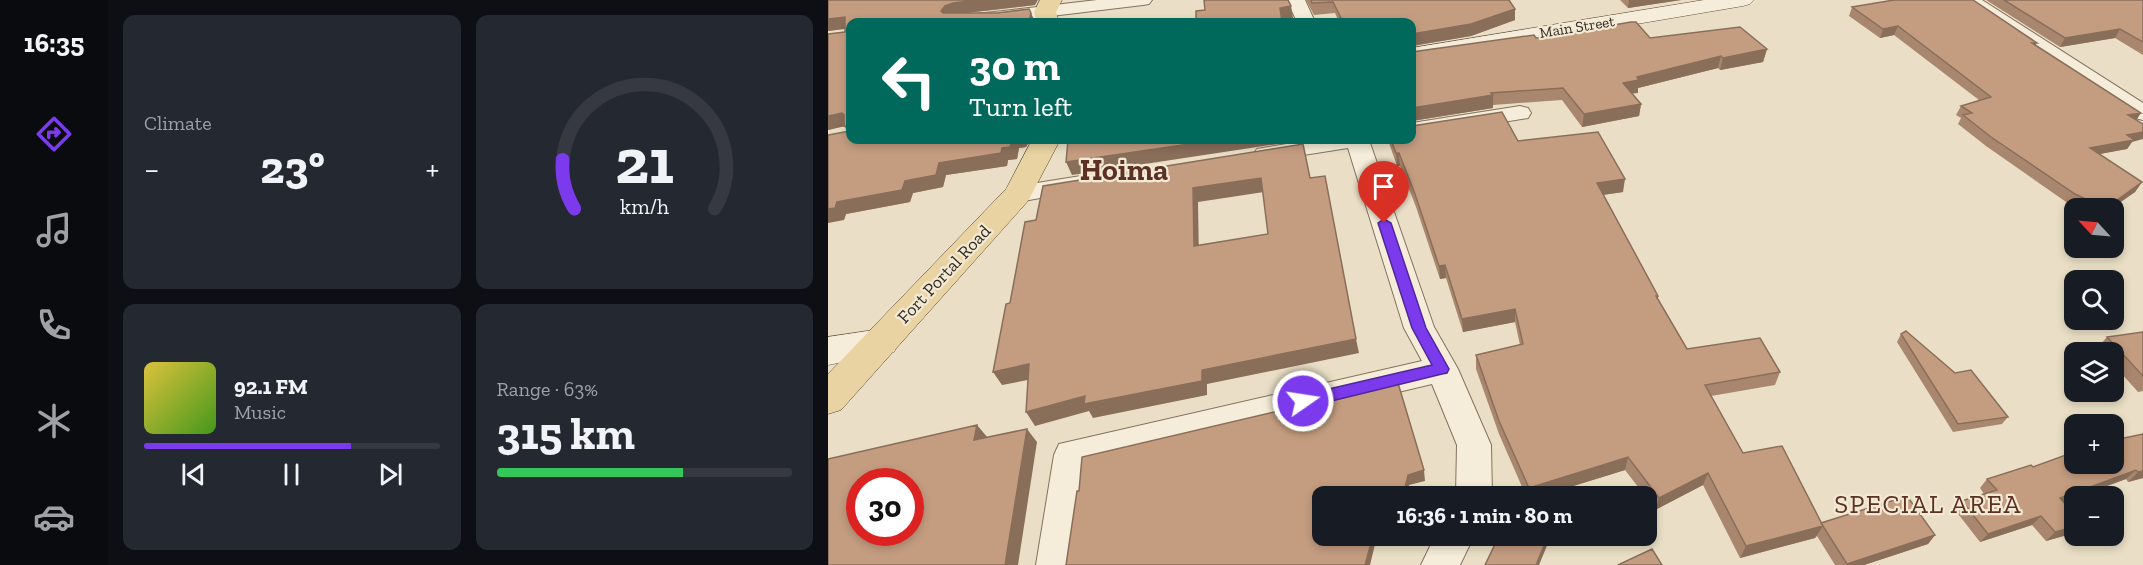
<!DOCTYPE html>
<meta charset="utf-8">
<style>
:root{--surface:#171b24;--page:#242831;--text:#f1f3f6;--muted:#9ea1a6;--line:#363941;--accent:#7c3aed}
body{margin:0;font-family:"Zilla Slab",serif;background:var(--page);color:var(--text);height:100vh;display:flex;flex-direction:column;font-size:22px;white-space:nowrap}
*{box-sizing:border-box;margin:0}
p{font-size:20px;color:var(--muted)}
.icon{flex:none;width:33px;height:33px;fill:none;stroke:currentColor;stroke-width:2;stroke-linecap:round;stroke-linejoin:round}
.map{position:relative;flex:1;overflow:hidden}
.panel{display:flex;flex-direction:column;gap:15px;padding:15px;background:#0d0f14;width:720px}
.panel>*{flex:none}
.hud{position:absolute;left:18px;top:18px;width:570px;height:126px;border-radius:12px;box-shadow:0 3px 9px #0003;background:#00695c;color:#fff;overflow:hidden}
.needle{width:39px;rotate:296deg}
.tools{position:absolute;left:1236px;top:198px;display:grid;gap:12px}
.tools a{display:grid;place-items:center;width:60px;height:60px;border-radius:12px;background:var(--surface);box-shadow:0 3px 9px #0003;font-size:30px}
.speed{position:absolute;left:18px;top:468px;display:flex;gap:12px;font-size:30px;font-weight:700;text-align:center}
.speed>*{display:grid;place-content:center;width:78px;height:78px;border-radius:50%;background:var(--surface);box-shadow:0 3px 9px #0003;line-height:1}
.speed .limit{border:9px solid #d22;background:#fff;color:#111}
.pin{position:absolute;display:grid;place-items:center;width:51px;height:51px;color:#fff;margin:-62px -26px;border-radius:50% 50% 50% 0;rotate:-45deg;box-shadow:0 0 6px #0007}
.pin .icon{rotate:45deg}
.me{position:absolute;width:66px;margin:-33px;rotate:77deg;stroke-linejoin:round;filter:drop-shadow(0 0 4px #0008)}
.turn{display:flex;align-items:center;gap:21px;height:126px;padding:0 24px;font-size:27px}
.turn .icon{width:78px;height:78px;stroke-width:2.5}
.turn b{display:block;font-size:42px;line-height:51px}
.big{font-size:45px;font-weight:800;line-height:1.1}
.panel .card{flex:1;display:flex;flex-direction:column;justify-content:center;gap:9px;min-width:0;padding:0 21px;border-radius:12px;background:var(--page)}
.panel .dial{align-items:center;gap:0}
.dial svg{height:156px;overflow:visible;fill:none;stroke:var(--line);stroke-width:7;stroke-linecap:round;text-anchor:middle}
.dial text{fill:var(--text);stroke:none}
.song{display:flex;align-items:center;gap:18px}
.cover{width:72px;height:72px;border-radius:9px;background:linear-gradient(135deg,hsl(50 70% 55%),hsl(100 70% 35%))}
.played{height:6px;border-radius:3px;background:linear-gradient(90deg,var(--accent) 70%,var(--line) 70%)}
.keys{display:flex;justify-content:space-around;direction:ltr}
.heat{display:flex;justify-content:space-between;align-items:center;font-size:33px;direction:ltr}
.charge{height:9px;border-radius:4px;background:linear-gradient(90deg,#34c759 63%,var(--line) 0)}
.panel .tiles{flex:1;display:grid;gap:15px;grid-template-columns:repeat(2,1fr)}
.trip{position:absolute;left:484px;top:486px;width:345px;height:60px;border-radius:12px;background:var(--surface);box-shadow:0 3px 9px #0003;font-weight:800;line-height:60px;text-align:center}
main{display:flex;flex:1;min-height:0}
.tab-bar{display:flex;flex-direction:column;width:108px;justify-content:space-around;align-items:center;background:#090b0e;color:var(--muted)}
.tab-bar .icon{width:42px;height:42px}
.tab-bar .active{color:var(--accent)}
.tab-bar b{font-size:27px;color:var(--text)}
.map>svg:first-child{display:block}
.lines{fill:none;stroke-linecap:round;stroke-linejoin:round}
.street-casing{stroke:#83725e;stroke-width:2}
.secondary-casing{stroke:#655341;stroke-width:1}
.primary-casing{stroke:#524131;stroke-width:1}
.street{fill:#f5edd9;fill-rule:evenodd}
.secondary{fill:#f5edd9;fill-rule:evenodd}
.primary{fill:#e9d3a2;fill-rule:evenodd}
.wall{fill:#a9876e}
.shaded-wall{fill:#896e5a}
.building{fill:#c49d80;stroke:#896e5a;stroke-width:1.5;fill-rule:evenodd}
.route{fill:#7c3aed;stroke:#51269a;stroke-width:1.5}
.labels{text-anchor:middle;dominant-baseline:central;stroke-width:4.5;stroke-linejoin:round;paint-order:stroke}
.far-street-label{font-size:15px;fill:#352a20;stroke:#f2ead5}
.street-label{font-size:18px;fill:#352a20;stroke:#f2ead5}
.near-quarter-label{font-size:26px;letter-spacing:1.5px;fill:#5d3024;stroke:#f2ead5}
.town-label{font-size:30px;font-weight:bold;fill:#5d3024;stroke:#f2ead5}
</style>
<main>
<nav class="tab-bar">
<b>16:35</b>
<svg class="icon active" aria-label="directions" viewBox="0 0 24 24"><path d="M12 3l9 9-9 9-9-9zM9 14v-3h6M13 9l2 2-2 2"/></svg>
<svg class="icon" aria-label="music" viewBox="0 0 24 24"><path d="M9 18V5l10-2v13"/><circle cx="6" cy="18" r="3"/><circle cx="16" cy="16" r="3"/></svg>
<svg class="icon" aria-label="phone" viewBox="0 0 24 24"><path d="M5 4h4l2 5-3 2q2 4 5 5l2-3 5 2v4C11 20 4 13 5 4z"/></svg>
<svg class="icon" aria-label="climate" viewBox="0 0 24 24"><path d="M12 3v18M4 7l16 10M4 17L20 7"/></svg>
<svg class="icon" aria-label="car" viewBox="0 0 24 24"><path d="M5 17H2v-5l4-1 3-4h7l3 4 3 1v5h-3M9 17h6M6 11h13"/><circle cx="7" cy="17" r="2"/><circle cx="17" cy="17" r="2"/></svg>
</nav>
<section class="panel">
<div class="tiles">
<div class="card"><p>Climate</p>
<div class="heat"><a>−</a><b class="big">23°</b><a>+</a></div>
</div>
<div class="card dial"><svg viewBox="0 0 100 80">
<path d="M14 69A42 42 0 1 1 86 69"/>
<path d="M14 69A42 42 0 0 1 8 44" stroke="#7c3aed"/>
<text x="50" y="56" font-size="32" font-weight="700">21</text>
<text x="50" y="72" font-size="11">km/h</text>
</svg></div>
<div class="card">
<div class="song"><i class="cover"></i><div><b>92.1 FM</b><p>Music</p></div></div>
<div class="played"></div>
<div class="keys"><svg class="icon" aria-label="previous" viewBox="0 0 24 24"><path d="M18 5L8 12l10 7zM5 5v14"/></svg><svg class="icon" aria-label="pause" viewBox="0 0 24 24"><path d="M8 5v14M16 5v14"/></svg><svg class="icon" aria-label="next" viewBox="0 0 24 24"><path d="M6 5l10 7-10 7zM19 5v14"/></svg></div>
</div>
<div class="card"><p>Range · 63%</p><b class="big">315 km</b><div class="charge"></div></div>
</div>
</section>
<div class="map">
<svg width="1315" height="565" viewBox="0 0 1315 565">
<rect width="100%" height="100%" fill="#eadfc6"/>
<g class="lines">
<g class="street-casing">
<path id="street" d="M 269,0 L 324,0 L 321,4 L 315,5 L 174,22 L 121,22 L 124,18 L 131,16 Z
M 459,0 L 477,0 L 487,22 L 469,22 Z
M 1132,0 L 1154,0 L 1315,103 L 1315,120 L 1307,118 Z
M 692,106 L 700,108 L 703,113 L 700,118 L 584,137 L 584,123 Z
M 483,140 L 541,140 L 606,327 L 630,369 L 663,445 L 664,496 L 628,496 L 629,445 L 604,384 L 259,466 L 246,565 L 208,565 L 226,455 L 231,444 L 594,361 L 576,328 L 520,148 L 437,161 L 429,159 L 425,154 L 429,149 Z
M 253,176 L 262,179 L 265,184 L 262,189 L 190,202 L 181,200 L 177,194 L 181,188 L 190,186 Z
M 607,536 L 646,536 L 632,565 L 593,565 Z"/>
</g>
<g class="secondary-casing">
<path id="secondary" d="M 876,0 L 926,0 L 922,4 L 915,6 L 584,62 L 584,48 Z
M 53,329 L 66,332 L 71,342 L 66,352 L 0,365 L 0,337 Z"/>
</g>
<g class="primary-casing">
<path id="primary" d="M 212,0 L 234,0 L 228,12 L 231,22 L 209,22 L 206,12 Z
M 204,140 L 232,140 L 200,201 L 13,410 L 0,414 L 0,374 L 178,189 Z"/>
</g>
<use href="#street" class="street"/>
<use href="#secondary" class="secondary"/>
<use href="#primary" class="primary"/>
</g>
<path class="wall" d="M 0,0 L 207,5 L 136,13 L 207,22 L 22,22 L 22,140 L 202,140 L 198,147 L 191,148 L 189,159 L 180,160 L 179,166 L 118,175 L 115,187 L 85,193 L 82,202 L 18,214 L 16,220 L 20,132 L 16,126 L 0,130 L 17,29 L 0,31 Z
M 478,0 L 681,0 L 687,20 L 643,36 L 584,46 L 584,22 L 511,22 L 507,13 L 486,15 Z
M 792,0 L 853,0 L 800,8 Z
M 1158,0 L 1315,0 L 1315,55 L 1287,38 L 1232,47 Z
M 1024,7 L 1209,43 L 1207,46 L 1308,120 L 1304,142 L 1299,149 L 1272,154 L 1314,182 L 1307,192 L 1284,208 L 1250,208 L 1241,204 L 1158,146 L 1130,124 L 1133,118 L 1128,115 L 1133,106 L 1151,100 L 1066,35 L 1052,38 L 1021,16 Z
M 708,38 L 822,38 L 939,49 L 935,62 L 892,70 L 890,68 L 810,88 L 810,93 L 804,93 L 813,104 L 811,116 L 754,127 L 734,100 L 665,105 L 665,108 L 584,121 L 584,52 Z
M 560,140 L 690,141 L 795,192 L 775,195 L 830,296 L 830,299 L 859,349 L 952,372 L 947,385 L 883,396 L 915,453 L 993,523 L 1107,535 L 1100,544 L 1036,565 L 1007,565 L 989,536 L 987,538 L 912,558 L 875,485 L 827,510 L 819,499 L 819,496 L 817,496 L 797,470 L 713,496 L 698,496 L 671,434 L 648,369 L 648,355 L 692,345 L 687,322 L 635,332 L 618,278 L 612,279 L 588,207 L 572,166 L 569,166 Z
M 1315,332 L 1315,391 L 1310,392 L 1286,365 L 1286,352 L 1275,352 L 1270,347 L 1279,337 Z
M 1073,334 L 1127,373 L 1180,417 L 1174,424 L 1125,432 L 1069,342 Z
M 1315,434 L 1315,478 L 1300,482 L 1298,479 L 1236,502 L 1246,514 L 1246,533 L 1218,541 L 1204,525 L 1152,542 L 1127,510 L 1134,501 L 1156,494 L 1152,488 L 1159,479 L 1205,467 Z
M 552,536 L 570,536 L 570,537 Z"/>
<path class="shaded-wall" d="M 150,0 L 210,0 L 207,5 L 130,14 L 119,22 L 113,11 L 117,6 L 125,3 Z
M 801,0 L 853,0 L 800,8 Z
M 463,6 L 465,18 L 454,19 L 452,8 Z
M 687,9 L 687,20 L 643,36 L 584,46 L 584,47 L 584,34 Z
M 203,13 L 207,22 L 201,22 Z
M 17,17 L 22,28 L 0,31 L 0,19 Z
M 1070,26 L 1066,35 L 1052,38 L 1055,29 Z
M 1292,29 L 1287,38 L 1232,47 L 1237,38 Z
M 939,49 L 935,62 L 892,70 L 895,58 Z
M 893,56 L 890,68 L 810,88 L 810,93 L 793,95 L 795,83 L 809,77 Z
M 665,95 L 665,108 L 584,121 L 584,122 L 584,108 Z
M 813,104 L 811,116 L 754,127 L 756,114 Z
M 14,113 L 22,125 L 0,130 L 0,116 Z
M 1313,113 L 1307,122 L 1300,115 Z
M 1315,132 L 1315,139 L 1304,142 L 1299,149 L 1255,157 L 1262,148 L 1299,135 Z
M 184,140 L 202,140 L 198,147 L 191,148 L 189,159 L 180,160 L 179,166 L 118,175 L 115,187 L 85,193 L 82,202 L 18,214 L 16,220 L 0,223 L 0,209 L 9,202 L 111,163 L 174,148 Z
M 389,140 L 476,140 L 244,175 L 238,162 Z
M 568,153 L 571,153 L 572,166 L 569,166 Z
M 433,178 L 436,192 L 370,202 L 371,260 L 366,246 L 365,188 Z
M 797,179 L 795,192 L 767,196 L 769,183 Z
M 1314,182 L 1307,192 L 1284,208 L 1278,208 Z
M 617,265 L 618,278 L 612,279 L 611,266 Z
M 687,309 L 687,322 L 635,332 L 634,319 Z
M 528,339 L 531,353 L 379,384 L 379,395 L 265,418 L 261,411 L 207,426 L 198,412 L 257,396 L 374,370 Z
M 201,364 L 210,378 L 174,385 L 165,372 Z
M 149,425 L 160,438 L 146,440 Z
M 199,429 L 209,442 L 190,565 L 177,565 Z
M 800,457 L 797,470 L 713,496 L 700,496 L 701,488 Z
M 596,470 L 597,481 L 581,485 L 579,496 L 575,496 L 580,475 Z
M 1308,470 L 1298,479 L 1251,496 L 1246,496 L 1246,498 L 1223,507 L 1232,498 Z
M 1315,471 L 1315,478 L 1300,482 L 1310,472 Z
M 880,473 L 875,485 L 827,510 L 831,498 Z
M 1213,516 L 1204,525 L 1152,542 L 1160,534 Z
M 995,526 L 987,538 L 912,558 L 918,546 Z
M 1246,527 L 1246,533 L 1218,541 L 1227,532 Z
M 1107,535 L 1100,544 L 1036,565 L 1018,565 L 1019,564 Z
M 545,536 L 549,536 L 542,565 L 537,565 Z
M 720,536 L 723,536 L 711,565 L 708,565 Z"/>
<path class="building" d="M 0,0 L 150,0 L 125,3 L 117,6 L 113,11 L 115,13 L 169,13 L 201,9 L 203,13 L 201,22 L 22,22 L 22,127 L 16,126 L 16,115 L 14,113 L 0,116 L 0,34 L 17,32 L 17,17 L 0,19 Z
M 376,0 L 460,0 L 463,6 L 452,8 L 454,22 L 368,22 L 368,11 L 377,10 Z
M 483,0 L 681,0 L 687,9 L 643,24 L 584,34 L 584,22 L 515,22 L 505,2 L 484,3 Z
M 1066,0 L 1145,0 L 1209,43 L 1204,43 L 1313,113 L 1300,115 L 1315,124 L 1315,132 L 1299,135 L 1306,140 L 1262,148 L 1314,182 L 1278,208 L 1276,208 L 1247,194 L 1163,137 L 1135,115 L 1144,113 L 1133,106 L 1163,97 L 1070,26 L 1055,29 L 1024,7 Z
M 1176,0 L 1315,0 L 1315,42 L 1292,29 L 1237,38 Z
M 803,22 L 808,22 L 822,38 L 912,27 L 939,49 L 895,58 L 893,56 L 809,77 L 811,80 L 795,83 L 813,104 L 756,114 L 735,88 L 663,93 L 665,95 L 584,108 L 584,52 L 706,35 L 708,38 Z
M 674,112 L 690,141 L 770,132 L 797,179 L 769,183 L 830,296 L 828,296 L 859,349 L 932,338 L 952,372 L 877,385 L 915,453 L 954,446 L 995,526 L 918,546 L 880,473 L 831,498 L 800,457 L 701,488 L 671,421 L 648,355 L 695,344 L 687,309 L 634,319 L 617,265 L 611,266 L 587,194 L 571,153 L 568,153 L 563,140 L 584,140 L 584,126 Z
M 22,131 L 22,140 L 184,140 L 182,147 L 174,148 L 173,153 L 111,163 L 108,175 L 77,181 L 74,190 L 9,202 L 7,208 L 0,209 L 0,135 Z
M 240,140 L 389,140 L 238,162 Z
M 475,144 L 482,178 L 497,176 L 528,339 L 374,370 L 374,381 L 256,404 L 257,396 L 198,412 L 201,364 L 165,372 L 178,304 L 182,303 L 197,222 L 208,220 L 215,186 ZM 433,178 L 440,234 L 366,246 L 365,188 Z
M 1078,331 L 1127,373 L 1143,370 L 1180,417 L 1130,424 L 1073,334 Z
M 1315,332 L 1315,376 L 1279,337 Z
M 570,383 L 596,470 L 580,475 L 575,496 L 495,496 L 495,536 L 545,536 L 537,565 L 238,565 L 249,491 L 251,491 L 254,457 Z
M 149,425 L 146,440 L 199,429 L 177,565 L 0,565 L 0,459 ZM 32,482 L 82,482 L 82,532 L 32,532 Z
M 1315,434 L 1315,471 L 1310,472 L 1308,470 L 1232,498 L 1246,514 L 1246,527 L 1227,532 L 1213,516 L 1160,534 L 1134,501 L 1169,490 L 1159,479 L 1203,465 L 1205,467 L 1246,452 L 1246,464 L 1286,464 L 1286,440 Z
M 1079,496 L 1107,535 L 1019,564 L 993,523 Z
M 671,536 L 720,536 L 708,565 L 657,565 Z
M 824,549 L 834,565 L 790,565 Z"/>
<path class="route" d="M 556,219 L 563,223 L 598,328 L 621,369 L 619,373 L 614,374 L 475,408 L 469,406 L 467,401 L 469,397 L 475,395 L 604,365 L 584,328 L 550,223 Z"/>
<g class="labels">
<g class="far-street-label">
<text transform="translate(749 27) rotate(-9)">Main Street</text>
</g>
<g class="street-label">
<text transform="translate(116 274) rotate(-47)">Fort Portal Road</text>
</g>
<g class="near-quarter-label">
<text x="1100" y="504">SPECIAL AREA</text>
</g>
<g class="town-label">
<text x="296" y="170">Hoima</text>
</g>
</g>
</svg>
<div class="tools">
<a><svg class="needle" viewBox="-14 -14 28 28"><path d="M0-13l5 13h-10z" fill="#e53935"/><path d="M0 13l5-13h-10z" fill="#9ea1a6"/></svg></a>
<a><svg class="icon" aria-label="search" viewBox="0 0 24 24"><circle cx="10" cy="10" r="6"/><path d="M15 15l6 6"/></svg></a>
<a><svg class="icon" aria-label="layers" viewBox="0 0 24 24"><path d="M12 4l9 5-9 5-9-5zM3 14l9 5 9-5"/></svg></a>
<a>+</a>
<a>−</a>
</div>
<div class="speed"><div class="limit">30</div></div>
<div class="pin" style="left:556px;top:223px;background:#d93025"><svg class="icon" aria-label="arrive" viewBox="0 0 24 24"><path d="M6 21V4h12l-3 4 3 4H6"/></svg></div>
<svg class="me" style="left:475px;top:401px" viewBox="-20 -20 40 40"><circle r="17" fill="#7c3aed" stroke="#fff" stroke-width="3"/><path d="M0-11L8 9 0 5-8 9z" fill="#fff"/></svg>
<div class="trip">16:36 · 1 min · 80 m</div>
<div class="hud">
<div class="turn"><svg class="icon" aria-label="left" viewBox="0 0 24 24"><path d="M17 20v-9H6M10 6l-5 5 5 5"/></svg><div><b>30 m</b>Turn left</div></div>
</div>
</div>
</main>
